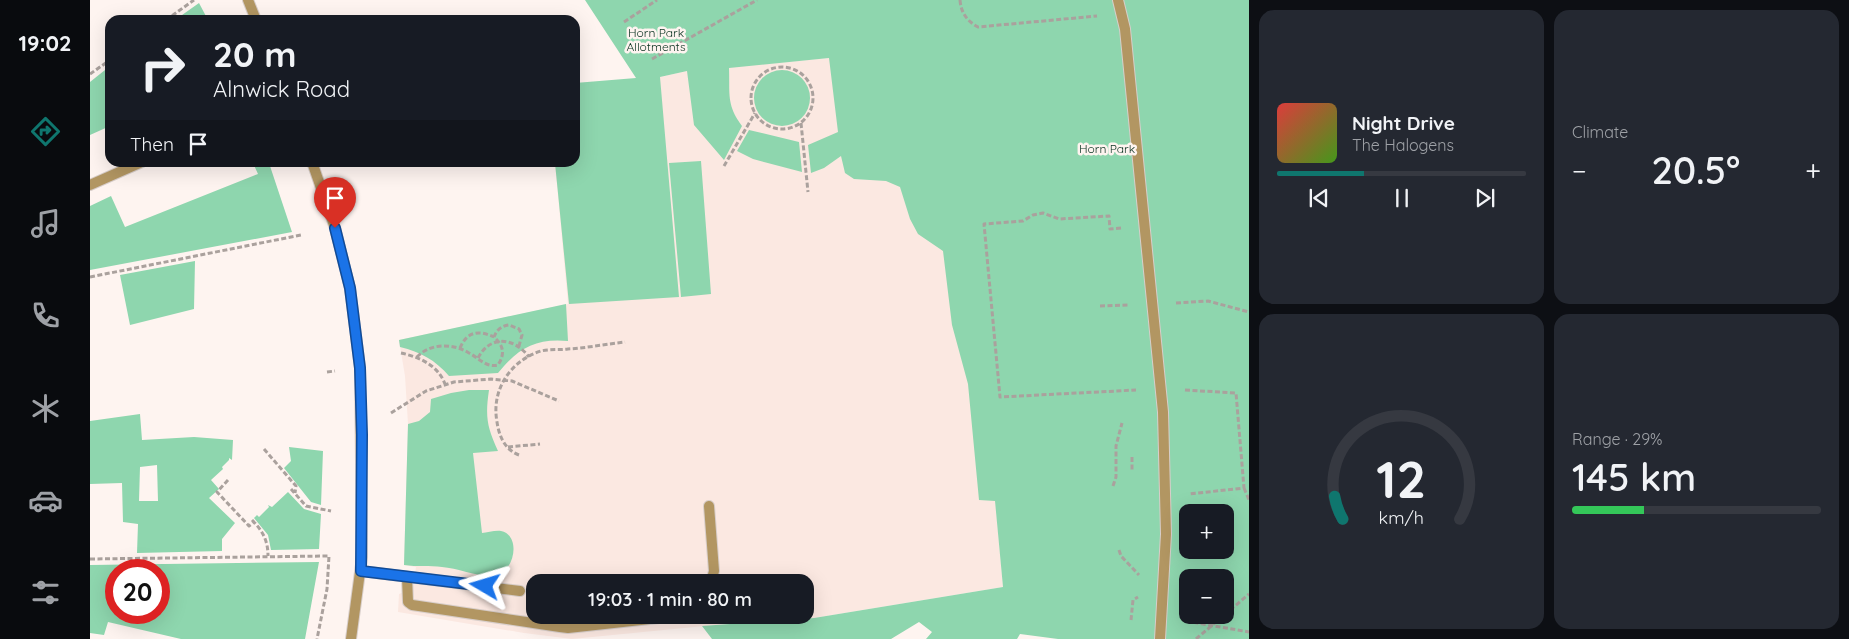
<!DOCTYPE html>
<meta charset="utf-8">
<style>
:root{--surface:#171b24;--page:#242831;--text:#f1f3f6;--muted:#9ea1a6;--line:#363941;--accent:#0f766e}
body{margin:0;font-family:Quicksand,sans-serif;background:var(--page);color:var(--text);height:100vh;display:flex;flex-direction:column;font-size:19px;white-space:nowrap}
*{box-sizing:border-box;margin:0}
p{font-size:16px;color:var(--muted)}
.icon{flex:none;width:28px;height:28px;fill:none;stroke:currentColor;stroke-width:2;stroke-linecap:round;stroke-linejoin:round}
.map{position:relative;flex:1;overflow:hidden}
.sheet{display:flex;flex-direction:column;gap:10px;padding:10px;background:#0d0f14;width:600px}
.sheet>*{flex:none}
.hud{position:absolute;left:15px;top:15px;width:475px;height:152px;border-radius:15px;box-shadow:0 5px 20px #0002;background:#171b24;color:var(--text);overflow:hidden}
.fabs{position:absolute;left:1089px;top:504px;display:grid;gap:10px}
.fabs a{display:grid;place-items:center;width:55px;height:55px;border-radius:10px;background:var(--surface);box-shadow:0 5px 20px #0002;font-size:25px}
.speed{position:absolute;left:15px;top:559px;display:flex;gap:10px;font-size:25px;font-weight:700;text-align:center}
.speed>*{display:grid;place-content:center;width:65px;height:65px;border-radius:50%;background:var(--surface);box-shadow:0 5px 20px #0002;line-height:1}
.speed .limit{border:8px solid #d22;background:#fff;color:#111}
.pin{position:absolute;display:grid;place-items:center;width:42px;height:42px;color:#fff;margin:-51px -21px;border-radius:50% 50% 50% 0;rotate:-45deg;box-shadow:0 0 5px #0007}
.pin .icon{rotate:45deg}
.me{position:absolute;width:55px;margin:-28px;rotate:277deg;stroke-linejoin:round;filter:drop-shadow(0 0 4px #0008)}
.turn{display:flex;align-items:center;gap:18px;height:105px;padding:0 25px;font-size:22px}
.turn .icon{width:65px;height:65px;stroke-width:2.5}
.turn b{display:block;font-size:35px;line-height:42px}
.then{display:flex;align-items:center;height:48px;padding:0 25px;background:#0003;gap:10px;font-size:19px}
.big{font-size:38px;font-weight:600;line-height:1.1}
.sheet .tile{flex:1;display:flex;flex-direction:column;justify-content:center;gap:8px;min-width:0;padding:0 18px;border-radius:15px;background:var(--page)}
.sheet .dial{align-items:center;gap:0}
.dial svg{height:130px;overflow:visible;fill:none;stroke:var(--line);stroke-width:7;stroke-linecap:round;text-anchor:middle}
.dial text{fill:var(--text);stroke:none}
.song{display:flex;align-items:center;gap:15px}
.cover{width:60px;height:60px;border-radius:8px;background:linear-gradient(135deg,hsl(0 70% 55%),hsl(100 70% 35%))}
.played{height:5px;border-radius:2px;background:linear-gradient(90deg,var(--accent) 35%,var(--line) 35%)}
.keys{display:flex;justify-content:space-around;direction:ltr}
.heat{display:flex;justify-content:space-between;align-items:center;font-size:28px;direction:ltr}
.charge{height:8px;border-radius:4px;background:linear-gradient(90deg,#34c759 29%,var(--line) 0)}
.sheet .tiles{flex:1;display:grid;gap:10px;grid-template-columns:repeat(2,1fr)}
.trip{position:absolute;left:436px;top:574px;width:288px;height:50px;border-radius:15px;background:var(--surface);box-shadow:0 5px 20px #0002;font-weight:600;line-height:50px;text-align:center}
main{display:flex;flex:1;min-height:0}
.dock{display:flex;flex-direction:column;width:90px;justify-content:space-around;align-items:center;background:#090b0e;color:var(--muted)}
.dock .icon{width:35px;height:35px}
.dock .active{color:var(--accent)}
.dock b{font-size:22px;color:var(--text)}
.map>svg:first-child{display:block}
.built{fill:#fbe8e1;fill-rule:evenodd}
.green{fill:#8ed6ae;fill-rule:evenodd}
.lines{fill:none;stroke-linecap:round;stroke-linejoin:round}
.service-casing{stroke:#d8ceca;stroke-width:12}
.minor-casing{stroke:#d8ceca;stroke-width:12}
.path{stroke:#aaa19d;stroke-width:3;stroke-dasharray:5 2.5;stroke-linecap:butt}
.service{stroke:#b29662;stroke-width:10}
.minor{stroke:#b29662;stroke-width:10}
.route-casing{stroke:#114b97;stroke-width:12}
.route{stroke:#1a73e8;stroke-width:9}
.labels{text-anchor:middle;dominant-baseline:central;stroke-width:5;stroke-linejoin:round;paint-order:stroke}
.park-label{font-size:12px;fill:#08311f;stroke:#fef4f0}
</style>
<main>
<nav class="dock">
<b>19:02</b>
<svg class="icon active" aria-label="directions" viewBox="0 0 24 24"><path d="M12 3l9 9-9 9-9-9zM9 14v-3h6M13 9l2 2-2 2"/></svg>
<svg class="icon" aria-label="music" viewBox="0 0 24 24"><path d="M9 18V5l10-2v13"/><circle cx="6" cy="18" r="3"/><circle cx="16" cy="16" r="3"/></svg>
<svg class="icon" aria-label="phone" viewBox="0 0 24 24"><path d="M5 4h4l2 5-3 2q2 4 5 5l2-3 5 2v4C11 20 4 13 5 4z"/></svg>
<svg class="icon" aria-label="climate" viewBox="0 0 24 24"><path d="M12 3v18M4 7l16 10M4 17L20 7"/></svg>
<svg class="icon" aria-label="car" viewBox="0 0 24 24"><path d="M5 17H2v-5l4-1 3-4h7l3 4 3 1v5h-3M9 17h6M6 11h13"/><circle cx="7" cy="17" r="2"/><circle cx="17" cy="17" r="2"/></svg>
<svg class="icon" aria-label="filters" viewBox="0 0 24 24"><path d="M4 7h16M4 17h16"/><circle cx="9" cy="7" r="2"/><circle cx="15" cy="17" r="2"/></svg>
</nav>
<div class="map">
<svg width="1159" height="639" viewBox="0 0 1159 639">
<rect width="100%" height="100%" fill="#fef4f0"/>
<path class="built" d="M 864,40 L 913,587 L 724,618 L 635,624 L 482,639 L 434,633 L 308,612 L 309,594 L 314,592 L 322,593 L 326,567 L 314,565 L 318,424 L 315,376 L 309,340 L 478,304 L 465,163 L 485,162 L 570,77 L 597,71 L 739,58 ZM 445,582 L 715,582 L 715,615 L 445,615 Z"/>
<path class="green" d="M 495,0 L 1159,0 L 1159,639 L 968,639 L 930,634 L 927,639 L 836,639 L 842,632 L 829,622 L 801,639 L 622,639 L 612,626 L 724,618 L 913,587 L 905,501 L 889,500 L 878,384 L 862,325 L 853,251 L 828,234 L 820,219 L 810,187 L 796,181 L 764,179 L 755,173 L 751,156 L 734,168 L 721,173 L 718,145 L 748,132 L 739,58 L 639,68 C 640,93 636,105 652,126 L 634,160 L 604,125 L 597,71 L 570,77 L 589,297 L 479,304 L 465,163 L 485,162 L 485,83 L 546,78 ZM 1098,512 L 1135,512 L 1135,550 L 1098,550 ZM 1098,578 L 1135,578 L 1135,615 L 1098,615 Z
M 109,3 L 118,20 L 85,20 Z
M 20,66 L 20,126 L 0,135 L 0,82 Z
M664 98a28 28 0 1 1 56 0a28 28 0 1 1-56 0Z
M 659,130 L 709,142 L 712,172 L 663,159 L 647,151 Z
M 611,161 L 621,294 L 591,297 L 579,163 Z
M 163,163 L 179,163 L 202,232 L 0,270 L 0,206 L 21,196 L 35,227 L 168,174 Z
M 105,261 L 104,309 L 40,325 L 30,275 Z
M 476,304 L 478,341 C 446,338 428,348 408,373 L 359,376 C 345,360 331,352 310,347 L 309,340 Z
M 379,390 L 399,390 C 395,417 397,427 408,451 L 383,453 L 392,533 C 397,533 405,530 411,531 C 432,535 425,575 402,576 C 389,577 367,568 352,567 C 340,565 327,567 314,565 L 318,424 L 329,421 L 340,412 L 341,399 L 361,393 Z
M 50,414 L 52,440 L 104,437 L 143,440 L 142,460 L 139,458 L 139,460 L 132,467 L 133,469 L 121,480 L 129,489 L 119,498 L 145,523 L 132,539 L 132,551 L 47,553 L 48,524 L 33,522 L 32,483 L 0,484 L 0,421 ZM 67,465 L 68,501 L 49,501 L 50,467 Z
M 199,447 L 233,451 L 231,505 L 221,502 L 194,468 L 201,461 Z
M 198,492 L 214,509 L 231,514 L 229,549 L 181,550 L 178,535 L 164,518 L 167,515 L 169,517 L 179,507 L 178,505 L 182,507 Z
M 229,562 L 215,639 L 91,639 L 18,622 L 14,635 L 0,633 L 0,565 ZM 26,570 L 69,570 L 69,612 L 26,612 Z"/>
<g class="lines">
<g class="service-casing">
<path id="service" d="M 0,185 L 52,162
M 619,506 L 624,571 L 621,582
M 271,571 L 430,591
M 317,577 L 318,602 L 322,605 L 470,627 L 478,628 L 569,618 L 584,615"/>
</g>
<g class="minor-casing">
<path id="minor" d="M 158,0 L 166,20
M 1028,0 L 1035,29 L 1073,412 L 1076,534 L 1070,639
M 222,162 L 245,228 L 260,288 L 270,368 L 272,557 L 261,639"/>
</g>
<path class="path" d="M 870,0 C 871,13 877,21 888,27 L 1007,16
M 76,20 L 104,0
M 534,22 L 567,0
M 562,59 L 667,0
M661 98a31 31 0 1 1 62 0a31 31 0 1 1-62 0Z
M 0,74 L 20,60
M 711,123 L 718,192
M 634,166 L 665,113
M 1031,228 L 1020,229 L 1019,216 L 969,219 L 953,213 L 943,215 L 933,221 L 894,224 L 910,397 L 1046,390
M 0,277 L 211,235
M 1086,303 L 1118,301 L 1159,312
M 1010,306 L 1039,305
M 370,348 C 377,331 389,330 404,337
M 311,353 C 329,357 348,365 355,384
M 327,357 C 340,343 363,343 379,353 C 389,358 396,368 408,365 C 415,354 414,346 404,337 C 407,329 412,326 419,325 L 429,329 L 432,335 L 429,346
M 388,358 C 400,335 424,337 439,357
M 237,372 L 245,371
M 1095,390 L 1146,393 L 1154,488 L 1099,494
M 301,413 L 336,391 L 364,382 L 401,379 L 422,381 L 469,401
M 418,447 L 450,444
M 174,449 L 206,486 L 205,493
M 429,455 C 415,450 409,436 407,422 C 401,390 420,361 451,351 C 460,349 469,350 478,349 C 497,348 516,344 535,342
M 1042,457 L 1042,470
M 138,480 L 127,492 L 159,526 L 164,522
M 1023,486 L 1026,477 L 1026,446 L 1032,423
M 1154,488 L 1159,500
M 201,489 L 216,506 L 241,511
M 162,520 C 173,531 178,541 178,556
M 1029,550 L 1031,556 L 1049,575
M 0,559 L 239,556 L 237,589 L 227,639
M 1041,620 L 1043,600 L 1048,597
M 1096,621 L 1159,632
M 1106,639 L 1159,594"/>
<use href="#service" class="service"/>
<use href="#minor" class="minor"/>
</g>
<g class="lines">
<g class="route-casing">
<path id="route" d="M 245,228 L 260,288 L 270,368 L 272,435 L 271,571 L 395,586"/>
</g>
<use href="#route" class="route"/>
</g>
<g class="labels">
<g class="park-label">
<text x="566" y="32">Horn Park<tspan x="566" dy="14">Allotments</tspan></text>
<text x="1017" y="148">Horn Park</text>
</g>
</g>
</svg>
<div class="fabs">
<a>+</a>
<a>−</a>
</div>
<div class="speed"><div class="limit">20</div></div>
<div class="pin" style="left:245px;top:228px;background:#d93025"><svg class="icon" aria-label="arrive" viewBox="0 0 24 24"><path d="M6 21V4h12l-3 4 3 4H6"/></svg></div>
<svg class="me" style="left:395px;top:586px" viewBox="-20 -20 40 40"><path d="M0-17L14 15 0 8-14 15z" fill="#1a73e8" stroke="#fff" stroke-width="4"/></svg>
<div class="trip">19:03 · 1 min · 80 m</div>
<div class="hud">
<div class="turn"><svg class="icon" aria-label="right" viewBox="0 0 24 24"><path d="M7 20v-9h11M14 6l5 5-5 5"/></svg><div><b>20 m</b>Alnwick Road</div></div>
<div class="then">Then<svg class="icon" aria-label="arrive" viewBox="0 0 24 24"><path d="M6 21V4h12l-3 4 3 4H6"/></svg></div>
</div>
</div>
<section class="sheet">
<div class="tiles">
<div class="tile">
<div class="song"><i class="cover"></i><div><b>Night Drive</b><p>The Halogens</p></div></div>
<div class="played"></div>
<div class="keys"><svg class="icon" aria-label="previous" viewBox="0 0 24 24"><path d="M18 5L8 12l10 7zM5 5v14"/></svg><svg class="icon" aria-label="pause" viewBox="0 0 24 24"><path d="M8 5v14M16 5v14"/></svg><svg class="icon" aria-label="next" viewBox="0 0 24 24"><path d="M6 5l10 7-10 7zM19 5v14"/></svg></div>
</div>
<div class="tile"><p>Climate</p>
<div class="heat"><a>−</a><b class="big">20.5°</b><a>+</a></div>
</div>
<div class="tile dial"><svg viewBox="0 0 100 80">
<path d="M14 69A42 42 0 1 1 86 69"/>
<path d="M14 69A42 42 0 0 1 9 55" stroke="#0f766e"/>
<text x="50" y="56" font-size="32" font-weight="700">12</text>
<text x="50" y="72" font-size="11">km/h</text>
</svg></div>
<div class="tile"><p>Range · 29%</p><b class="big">145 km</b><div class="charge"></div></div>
</div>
</section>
</main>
